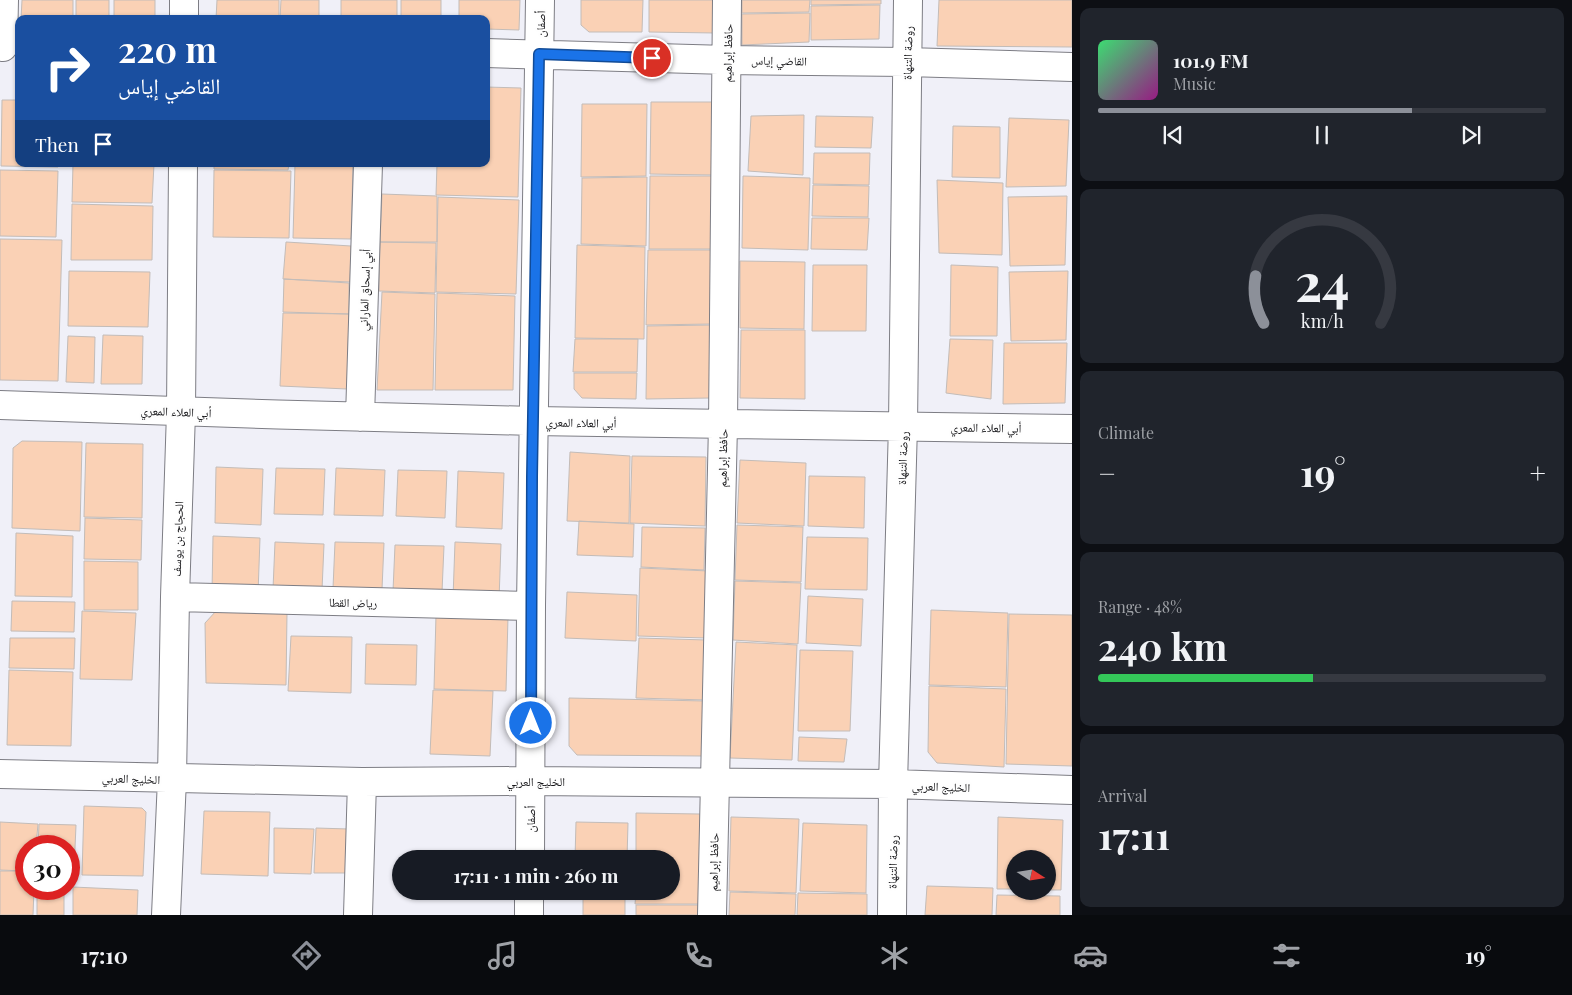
<!DOCTYPE html>
<meta charset="utf-8">
<style>
:root{--surface:#171b24;--page:#20242c;--text:#f1f3f6;--muted:#9ea1a6;--line:#363941;--accent:#8c9099}
body{margin:0;font-family:"Playfair Display","Noto Naskh Arabic",serif;background:var(--page);color:var(--text);height:100vh;display:flex;flex-direction:column;font-size:19px;white-space:nowrap}
*{box-sizing:border-box;margin:0}
p{font-size:16px;color:var(--muted)}
.icon{flex:none;width:28px;height:28px;fill:none;stroke:currentColor;stroke-width:2;stroke-linecap:round;stroke-linejoin:round}
.map{position:relative;flex:1;overflow:hidden}
.side{display:flex;flex-direction:column;gap:8px;padding:8px;background:#0d0f14;width:500px}
.side>*{flex:none}
.top-card{position:absolute;left:15px;top:15px;width:475px;height:152px;border-radius:10px;box-shadow:0 1px 4px #0004;background:#1a4fa0;color:#fff;overflow:hidden}
.needle{width:32px;rotate:102deg}
.buttons{position:absolute;left:1006px;top:850px;display:grid;gap:10px}
.buttons a{display:grid;place-items:center;width:50px;height:50px;border-radius:50%;background:var(--surface);box-shadow:0 1px 4px #0004;font-size:25px}
.speed{position:absolute;left:15px;top:835px;display:flex;gap:10px;font-size:25px;font-weight:700;text-align:center}
.speed>*{display:grid;place-content:center;width:65px;height:65px;border-radius:50%;background:var(--surface);box-shadow:0 1px 4px #0004;line-height:1}
.speed .limit{border:8px solid #d22;background:#fff;color:#111}
.pin{position:absolute;display:grid;place-items:center;width:42px;height:42px;color:#fff;margin:-21px;border:2px solid #fff;border-radius:50%;box-shadow:0 1px 5px #0007}
.me{position:absolute;width:55px;margin:-28px;rotate:0deg;stroke-linejoin:round;filter:drop-shadow(0 0 4px #0008)}
.turn{display:flex;align-items:center;gap:18px;height:105px;padding:0 20px;font-size:22px}
.turn .icon{width:65px;height:65px;stroke-width:2.5}
.turn b{display:block;font-size:35px;line-height:42px}
.then{display:flex;align-items:center;height:48px;padding:0 20px;background:#0003;gap:10px;font-size:19px}
.big{font-size:38px;font-weight:700;line-height:1.1}
.side .card{flex:1;display:flex;flex-direction:column;justify-content:center;gap:8px;min-width:0;padding:0 18px;border-radius:10px;background:var(--page)}
.side .dial{align-items:center;gap:0}
.dial svg{height:130px;overflow:visible;fill:none;stroke:var(--line);stroke-width:7;stroke-linecap:round;text-anchor:middle}
.dial text{fill:var(--text);stroke:none}
.song{display:flex;align-items:center;gap:15px}
.cover{width:60px;height:60px;border-radius:8px;background:linear-gradient(135deg,hsl(140 70% 55%),hsl(310 70% 35%))}
.played{height:5px;border-radius:2px;background:linear-gradient(90deg,var(--accent) 70%,var(--line) 70%)}
.keys{display:flex;justify-content:space-around;direction:ltr}
.heat{display:flex;justify-content:space-between;align-items:center;font-size:28px;direction:ltr}
.charge{height:8px;border-radius:4px;background:linear-gradient(90deg,#34c759 48%,var(--line) 0)}
.trip{position:absolute;left:392px;top:850px;width:288px;height:50px;border-radius:25px;background:var(--surface);box-shadow:0 1px 4px #0004;font-weight:700;line-height:50px;text-align:center}
.dock{display:flex;height:80px;justify-content:space-around;align-items:center;background:#090b0e;color:var(--muted)}
.dock .icon{width:35px;height:35px}
.dock .selected{color:var(--accent)}
.dock b{font-size:22px;color:var(--text)}
main{display:flex;flex:1;min-height:0}
.map>svg:first-child{display:block}
.building{fill:#fad1b5;stroke:#c3bcb8}
.lines{fill:none;stroke-linecap:round;stroke-linejoin:round}
.minor-casing{stroke:#7d7d84;stroke-width:30}
.minor{stroke:#fff;stroke-width:28}
.route-casing{stroke:#114b97;stroke-width:12}
.route{stroke:#1a73e8;stroke-width:9}
.labels{text-anchor:middle;dominant-baseline:central;stroke-width:5;stroke-linejoin:round;paint-order:stroke}
.street-label{font-size:12px;fill:#141417;stroke:#fefefe}
</style>
<main>
<div class="map">
<svg width="1072" height="915" viewBox="0 0 1072 915">
<rect width="100%" height="100%" fill="#f0f0f8"/>
<path class="building" d="M 22,0 L 73,0 L 73,19 L 21,19 Z
M 76,0 L 109,0 L 109,18 L 76,18 Z
M 114,0 L 155,0 L 155,19 L 114,19 Z
M 217,0 L 279,0 L 279,19 L 216,19 Z
M 281,0 L 319,0 L 319,19 L 280,19 Z
M 341,0 L 397,0 L 397,19 L 341,19 Z
M 401,0 L 441,0 L 441,19 L 401,19 Z
M 459,0 L 520,0 L 519,30 L 486,29 L 486,19 L 459,19 Z
M 581,0 L 643,0 L 642,32 L 589,32 L 581,25 Z
M 649,0 L 716,0 L 715,33 L 649,32 Z
M 742,0 L 810,0 L 809,12 L 742,13 Z
M 811,0 L 881,0 L 881,4 L 811,5 Z
M 939,0 L 1072,0 L 1072,47 L 937,46 Z
M 880,5 L 879,39 L 811,40 L 811,6 Z
M 810,13 L 809,42 L 742,45 L 742,14 Z
M 486,87 L 521,88 L 518,197 L 436,195 L 437,164 L 486,164 Z
M 2,100 L 19,100 L 19,164 L 58,164 L 58,167 L 1,166 Z
M 651,102 L 716,102 L 714,175 L 650,174 Z
M 582,104 L 647,104 L 646,176 L 581,177 Z
M 804,115 L 803,175 L 748,171 L 751,116 Z
M 816,116 L 873,117 L 871,148 L 815,147 Z
M 1009,118 L 1069,120 L 1066,186 L 1006,187 Z
M 953,126 L 1000,127 L 1000,178 L 952,177 Z
M 814,153 L 870,153 L 869,185 L 813,184 Z
M 73,164 L 154,164 L 152,203 L 72,202 Z
M 214,164 L 289,164 L 288,170 L 214,169 Z
M 295,164 L 353,164 L 351,239 L 293,238 Z
M 0,170 L 58,171 L 56,237 L 0,236 Z
M 214,170 L 291,171 L 289,238 L 213,237 Z
M 650,176 L 715,176 L 713,249 L 649,249 Z
M 743,176 L 810,178 L 808,250 L 742,248 Z
M 647,177 L 646,246 L 581,244 L 582,178 Z
M 937,180 L 1003,183 L 1002,255 L 939,253 Z
M 813,185 L 869,186 L 868,217 L 812,216 Z
M 382,194 L 437,196 L 437,242 L 380,242 Z
M 1067,196 L 1065,265 L 1010,266 L 1008,197 Z
M 438,197 L 519,200 L 516,294 L 436,292 Z
M 72,204 L 153,206 L 152,260 L 71,260 Z
M 812,218 L 869,218 L 867,250 L 811,249 Z
M 0,239 L 62,240 L 58,381 L 0,380 Z
M 286,242 L 351,246 L 350,282 L 283,279 Z
M 380,242 L 436,243 L 435,293 L 379,291 Z
M 577,245 L 645,247 L 644,339 L 575,338 Z
M 648,250 L 713,250 L 712,324 L 646,325 Z
M 740,261 L 805,262 L 804,329 L 740,328 Z
M 813,265 L 867,265 L 866,331 L 812,331 Z
M 951,265 L 998,267 L 997,336 L 950,336 Z
M 69,271 L 150,272 L 148,327 L 68,326 Z
M 1068,271 L 1066,340 L 1011,341 L 1009,272 Z
M 284,279 L 349,283 L 349,314 L 283,312 Z
M 382,292 L 435,294 L 433,390 L 377,390 Z
M 437,293 L 515,296 L 513,390 L 435,390 Z
M 283,313 L 349,314 L 347,389 L 280,386 Z
M 712,325 L 711,398 L 646,399 L 647,326 Z
M 741,330 L 805,330 L 805,399 L 740,398 Z
M 103,335 L 143,336 L 142,384 L 101,384 Z
M 68,336 L 95,337 L 94,383 L 66,382 Z
M 575,339 L 638,339 L 637,372 L 573,372 Z
M 950,339 L 993,340 L 991,399 L 946,393 Z
M 1004,343 L 1067,343 L 1065,403 L 1003,404 Z
M 574,373 L 637,373 L 636,399 L 582,398 L 574,389 Z
M 22,441 L 82,442 L 80,531 L 12,528 L 13,448 Z
M 86,443 L 143,444 L 142,518 L 84,517 Z
M 570,452 L 630,456 L 629,523 L 567,521 Z
M 632,456 L 706,457 L 705,526 L 630,523 Z
M 740,460 L 806,463 L 804,526 L 737,523 Z
M 216,467 L 263,469 L 261,525 L 215,523 Z
M 276,468 L 325,469 L 323,515 L 274,514 Z
M 336,468 L 385,470 L 383,516 L 334,515 Z
M 398,470 L 447,471 L 445,518 L 396,516 Z
M 458,471 L 504,473 L 502,529 L 456,527 Z
M 809,476 L 865,477 L 864,528 L 808,526 Z
M 85,518 L 142,520 L 141,560 L 84,559 Z
M 579,521 L 634,524 L 633,557 L 577,555 Z
M 737,525 L 803,527 L 801,582 L 735,580 Z
M 642,527 L 705,528 L 704,570 L 641,567 Z
M 16,533 L 73,536 L 72,597 L 15,596 Z
M 213,536 L 260,538 L 258,594 L 212,592 Z
M 807,537 L 868,538 L 867,590 L 805,589 Z
M 275,542 L 324,544 L 322,590 L 273,589 Z
M 335,542 L 384,543 L 382,589 L 333,588 Z
M 455,542 L 501,544 L 499,600 L 453,598 Z
M 395,545 L 444,546 L 442,592 L 393,591 Z
M 84,561 L 138,562 L 138,610 L 84,610 Z
M 640,568 L 709,571 L 706,638 L 638,636 Z
M 735,581 L 801,583 L 798,644 L 733,640 Z
M 567,592 L 637,595 L 636,641 L 565,638 Z
M 808,596 L 863,599 L 861,646 L 806,643 Z
M 12,601 L 75,602 L 74,632 L 11,631 Z
M 217,610 L 287,613 L 286,685 L 206,683 L 205,623 Z
M 931,610 L 1008,613 L 1006,687 L 929,685 Z
M 82,611 L 136,613 L 132,680 L 80,679 Z
M 1009,614 L 1072,615 L 1072,766 L 1006,764 Z
M 436,615 L 508,617 L 506,691 L 434,689 Z
M 291,636 L 352,637 L 351,693 L 288,691 Z
M 10,638 L 75,638 L 74,669 L 9,668 Z
M 639,638 L 707,640 L 706,700 L 636,698 Z
M 736,642 L 797,645 L 792,760 L 730,758 Z
M 366,644 L 417,645 L 416,685 L 365,684 Z
M 800,650 L 853,651 L 850,731 L 798,731 Z
M 9,670 L 73,672 L 71,746 L 7,745 Z
M 929,686 L 1006,689 L 1004,767 L 937,763 L 928,752 Z
M 433,690 L 493,691 L 490,756 L 430,754 Z
M 569,698 L 705,701 L 702,756 L 577,755 L 569,746 Z
M 799,737 L 847,739 L 844,762 L 798,761 Z
M 84,806 L 142,808 L 146,812 L 143,876 L 82,875 Z
M 204,811 L 270,812 L 268,876 L 201,874 Z
M 636,813 L 700,814 L 699,904 L 635,904 L 636,891 L 671,891 L 671,859 L 636,859 Z
M 731,817 L 799,819 L 796,893 L 729,891 Z
M 998,817 L 1063,820 L 1061,890 L 1048,890 L 1048,859 L 1015,859 L 1015,889 L 997,889 Z
M 0,822 L 38,824 L 36,846 L 26,846 L 26,871 L 0,870 Z
M 576,822 L 628,823 L 627,859 L 575,859 Z
M 803,823 L 867,825 L 866,893 L 800,891 Z
M 39,824 L 76,825 L 74,871 L 69,871 L 69,846 L 38,846 Z
M 274,828 L 314,829 L 311,874 L 274,873 Z
M 316,828 L 349,829 L 347,873 L 314,873 Z
M 0,871 L 26,871 L 26,889 L 34,889 L 33,915 L 0,915 Z
M 927,886 L 993,888 L 992,915 L 925,915 Z
M 73,887 L 138,890 L 137,915 L 73,915 Z
M 37,889 L 64,889 L 64,915 L 37,915 Z
M 730,892 L 796,894 L 795,915 L 729,915 Z
M 798,893 L 867,894 L 867,915 L 797,915 Z
M 583,894 L 625,894 L 625,915 L 583,915 Z
M 997,895 L 1060,896 L 1060,915 L 996,915 Z
M 636,905 L 698,905 L 698,915 L 636,915 Z"/>
<g class="lines">
<g class="minor-casing">
<path id="minor" d="M 184,19 L 184,0
M 3,47 L 4,0
M 486,53 L 727,60 L 907,62 L 1072,67
M 0,405 C 178,412 355,417 533,421 C 713,425 892,425 1072,429
M 360,417 L 368,164
M 175,597 L 531,606
M 0,774 L 362,782 L 531,781 L 893,784 L 1072,790
M 530,859 L 531,606 L 540,0
M 166,915 L 172,779 L 175,597 L 181,412 L 183,164
M 358,915 L 362,782
M 529,915 L 529,891
M 712,915 L 723,424 L 727,0
M 892,915 L 893,784 L 903,425 L 908,0"/>
</g>
<use href="#minor" class="minor"/>
</g>
<g class="lines">
<g class="route-casing">
<path id="route" d="M 531,723 L 532,477 L 539,54 L 652,58"/>
</g>
<use href="#route" class="route"/>
</g>
<g class="labels">
<g class="street-label">
<text transform="translate(540 24) rotate(-89)">أصفان</text>
<text transform="translate(727 53) rotate(-89)">حافظ إبراهيم</text>
<text transform="translate(907 53) rotate(-89)">روضة التنهاة</text>
<text transform="translate(779 60) rotate(1)">القاضي إياس</text>
<text transform="translate(364 290) rotate(-88)">أبي إسحاق الماراني</text>
<text transform="translate(176 411) rotate(2)">أبي العلاء المعري</text>
<text transform="translate(581 422) rotate(1)">أبي العلاء المعري</text>
<text transform="translate(986 427) rotate(1)">أبي العلاء المعري</text>
<text transform="translate(722 458) rotate(-89)">حافظ إبراهيم</text>
<text transform="translate(902 458) rotate(-88)">روضة التنهاة</text>
<text transform="translate(177 539) rotate(-88)">الحجاج بن يوسف</text>
<text transform="translate(353 602) rotate(1)">رياض القطا</text>
<text transform="translate(131 778) rotate(2)">الخليج العربي</text>
<text x="536" y="781">الخليج العربي</text>
<text transform="translate(941 786) rotate(2)">الخليج العربي</text>
<text transform="translate(530 819) rotate(-89)">أصفان</text>
<text transform="translate(713 862) rotate(-89)">حافظ إبراهيم</text>
<text transform="translate(892 862) rotate(-89)">روضة التنهاة</text>
</g>
</g>
</svg>
<div class="buttons">
<a><svg class="needle" viewBox="-14 -14 28 28"><path d="M0-13l5 13h-10z" fill="#e53935"/><path d="M0 13l5-13h-10z" fill="#9ea1a6"/></svg></a>
</div>
<div class="speed"><div class="limit">30</div></div>
<div class="pin" style="left:652px;top:58px;background:#d93025"><svg class="icon" aria-label="arrive" viewBox="0 0 24 24"><path d="M6 21V4h12l-3 4 3 4H6"/></svg></div>
<svg class="me" style="left:531px;top:723px" viewBox="-20 -20 40 40"><circle r="17" fill="#1a73e8" stroke="#fff" stroke-width="3"/><path d="M0-11L8 9 0 5-8 9z" fill="#fff"/></svg>
<div class="trip">17:11 · 1 min · 260 m</div>
<div class="top-card">
<div class="turn"><svg class="icon" aria-label="right" viewBox="0 0 24 24"><path d="M7 20v-9h11M14 6l5 5-5 5"/></svg><div><b>220 m</b>القاضي إياس</div></div>
<div class="then">Then<svg class="icon" aria-label="arrive" viewBox="0 0 24 24"><path d="M6 21V4h12l-3 4 3 4H6"/></svg></div>
</div>
</div>
<section class="side">
<div class="card">
<div class="song"><i class="cover"></i><div><b>101.9 FM</b><p>Music</p></div></div>
<div class="played"></div>
<div class="keys"><svg class="icon" aria-label="previous" viewBox="0 0 24 24"><path d="M18 5L8 12l10 7zM5 5v14"/></svg><svg class="icon" aria-label="pause" viewBox="0 0 24 24"><path d="M8 5v14M16 5v14"/></svg><svg class="icon" aria-label="next" viewBox="0 0 24 24"><path d="M6 5l10 7-10 7zM19 5v14"/></svg></div>
</div>
<div class="card dial"><svg viewBox="0 0 100 80">
<path d="M14 69A42 42 0 1 1 86 69"/>
<path d="M14 69A42 42 0 0 1 9 40" stroke="#8c9099"/>
<text x="50" y="56" font-size="32" font-weight="700">24</text>
<text x="50" y="72" font-size="11">km/h</text>
</svg></div>
<div class="card"><p>Climate</p>
<div class="heat"><a>−</a><b class="big">19°</b><a>+</a></div>
</div>
<div class="card"><p>Range · 48%</p><b class="big">240 km</b><div class="charge"></div></div>
<div class="card"><p>Arrival</p><b class="big">17:11</b></div>
</section>
</main>
<nav class="dock">
<b>17:10</b>
<svg class="icon selected" aria-label="directions" viewBox="0 0 24 24"><path d="M12 3l9 9-9 9-9-9zM9 14v-3h6M13 9l2 2-2 2"/></svg>
<svg class="icon" aria-label="music" viewBox="0 0 24 24"><path d="M9 18V5l10-2v13"/><circle cx="6" cy="18" r="3"/><circle cx="16" cy="16" r="3"/></svg>
<svg class="icon" aria-label="phone" viewBox="0 0 24 24"><path d="M5 4h4l2 5-3 2q2 4 5 5l2-3 5 2v4C11 20 4 13 5 4z"/></svg>
<svg class="icon" aria-label="climate" viewBox="0 0 24 24"><path d="M12 3v18M4 7l16 10M4 17L20 7"/></svg>
<svg class="icon" aria-label="car" viewBox="0 0 24 24"><path d="M5 17H2v-5l4-1 3-4h7l3 4 3 1v5h-3M9 17h6M6 11h13"/><circle cx="7" cy="17" r="2"/><circle cx="17" cy="17" r="2"/></svg>
<svg class="icon" aria-label="filters" viewBox="0 0 24 24"><path d="M4 7h16M4 17h16"/><circle cx="9" cy="7" r="2"/><circle cx="15" cy="17" r="2"/></svg>
<b>19°</b>
</nav>
